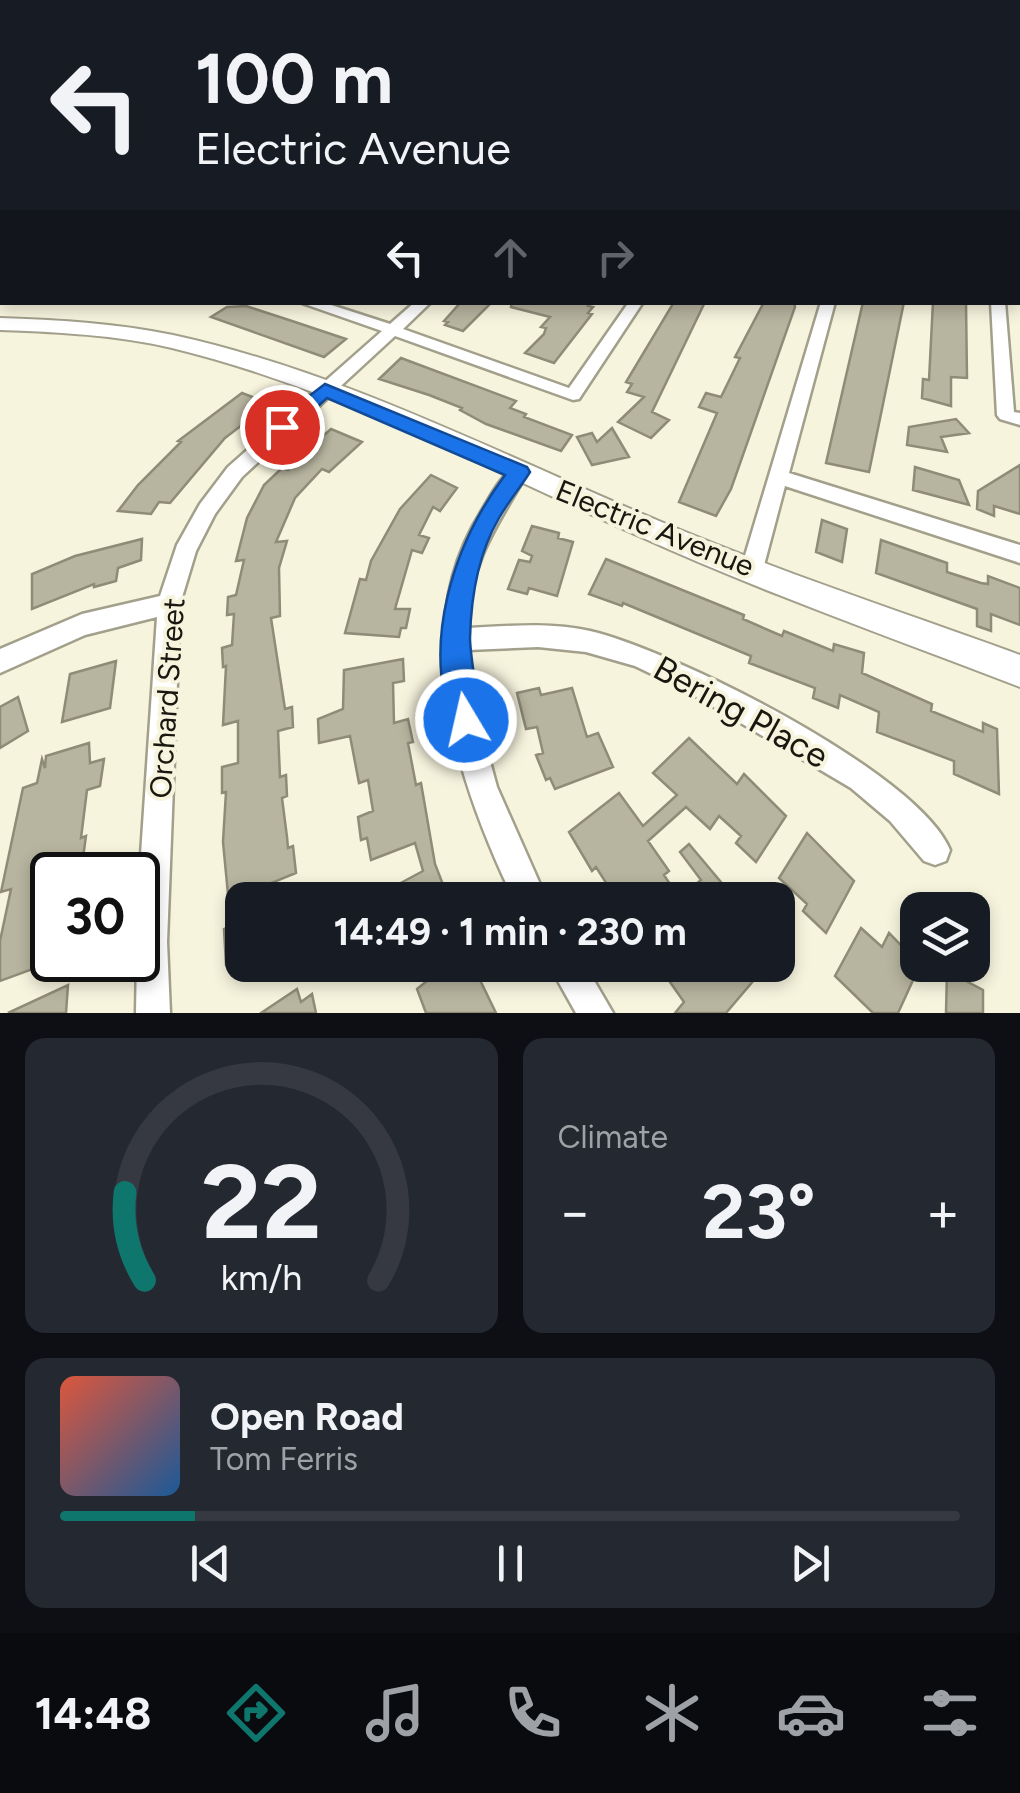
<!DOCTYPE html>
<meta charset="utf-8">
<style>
:root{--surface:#171b24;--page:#242831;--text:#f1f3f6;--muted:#9ea1a6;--line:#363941;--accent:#0f766e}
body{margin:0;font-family:Figtree,sans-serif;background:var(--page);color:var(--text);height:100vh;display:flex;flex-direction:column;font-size:38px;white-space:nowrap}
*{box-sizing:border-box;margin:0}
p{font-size:32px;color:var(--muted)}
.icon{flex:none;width:55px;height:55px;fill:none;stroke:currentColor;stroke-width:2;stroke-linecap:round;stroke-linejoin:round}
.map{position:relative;height:1013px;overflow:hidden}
.sheet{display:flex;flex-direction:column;gap:25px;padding:25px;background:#0d0f14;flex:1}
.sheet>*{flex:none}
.banner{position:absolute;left:0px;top:0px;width:1020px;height:305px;box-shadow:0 5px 15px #0003;background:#171b24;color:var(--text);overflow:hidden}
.tools{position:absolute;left:900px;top:892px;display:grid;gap:20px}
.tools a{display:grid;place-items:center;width:90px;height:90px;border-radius:20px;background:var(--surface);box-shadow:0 5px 15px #0003;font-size:50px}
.speed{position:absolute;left:30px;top:852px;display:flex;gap:20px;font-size:50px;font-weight:700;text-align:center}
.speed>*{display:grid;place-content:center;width:130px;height:130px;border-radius:50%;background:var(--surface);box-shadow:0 5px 15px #0003;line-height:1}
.speed .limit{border:5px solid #111;border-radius:15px;background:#fff;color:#111}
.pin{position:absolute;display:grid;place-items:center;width:85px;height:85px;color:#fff;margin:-42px;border:5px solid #fff;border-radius:50%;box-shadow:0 2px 10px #0007}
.me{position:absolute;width:110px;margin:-55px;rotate:351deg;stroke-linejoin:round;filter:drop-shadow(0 0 8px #0008)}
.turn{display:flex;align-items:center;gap:35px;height:210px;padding:0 30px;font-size:45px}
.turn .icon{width:130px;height:130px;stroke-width:2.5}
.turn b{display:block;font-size:70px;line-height:85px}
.lanes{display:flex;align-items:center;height:95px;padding:0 30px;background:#0003;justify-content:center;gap:50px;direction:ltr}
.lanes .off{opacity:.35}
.big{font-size:75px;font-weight:700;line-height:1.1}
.sheet .widget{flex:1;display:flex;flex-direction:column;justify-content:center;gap:15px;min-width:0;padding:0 35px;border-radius:20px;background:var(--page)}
.sheet .dial{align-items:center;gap:0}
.dial svg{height:260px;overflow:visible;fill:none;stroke:var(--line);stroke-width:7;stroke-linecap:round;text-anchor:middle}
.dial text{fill:var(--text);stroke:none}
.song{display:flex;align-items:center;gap:30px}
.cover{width:120px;height:120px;border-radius:15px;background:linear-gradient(135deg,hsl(10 70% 55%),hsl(210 70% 35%))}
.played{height:10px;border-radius:5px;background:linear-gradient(90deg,var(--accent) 15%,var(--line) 15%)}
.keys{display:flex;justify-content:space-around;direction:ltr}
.heat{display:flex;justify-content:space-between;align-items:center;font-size:55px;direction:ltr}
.sheet .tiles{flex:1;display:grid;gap:25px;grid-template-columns:1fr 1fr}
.widget:last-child{grid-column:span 2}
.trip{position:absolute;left:225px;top:882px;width:570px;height:100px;border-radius:20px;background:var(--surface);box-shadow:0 5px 15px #0003;font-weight:700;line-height:100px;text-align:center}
.tab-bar{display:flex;height:160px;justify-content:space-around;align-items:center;background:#090b0e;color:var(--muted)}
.tab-bar .icon{width:70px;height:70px}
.tab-bar .selected{color:var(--accent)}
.tab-bar b{font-size:45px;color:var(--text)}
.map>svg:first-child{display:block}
.building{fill:#b7b49f;stroke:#8e8b77;stroke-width:2.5}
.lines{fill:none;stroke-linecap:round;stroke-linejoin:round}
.street-casing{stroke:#a29f8b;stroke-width:5}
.secondary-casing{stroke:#a29f8b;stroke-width:4}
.street{fill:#fff;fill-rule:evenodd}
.secondary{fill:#fff;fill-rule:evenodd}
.route{fill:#1a73e8;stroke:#114b97;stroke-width:2.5}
.labels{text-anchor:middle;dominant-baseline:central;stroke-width:8;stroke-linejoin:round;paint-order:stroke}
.street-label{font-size:30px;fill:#191810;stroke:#f7f4de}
.near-street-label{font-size:35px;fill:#191810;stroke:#f7f4de}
</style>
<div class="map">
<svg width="1020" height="1013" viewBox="0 0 1020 1013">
<rect width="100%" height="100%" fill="#f7f4de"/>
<path class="building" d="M 461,302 L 492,302 L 463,331 L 445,325 L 448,322 L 444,321 Z
M 512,302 L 591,302 L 588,306 L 593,307 L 588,313 L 592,314 L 554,363 L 525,353 L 544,334 L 546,328 L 541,327 L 550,317 L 511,307 Z
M 674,302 L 705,302 L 652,412 L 669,420 L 651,438 L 618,422 L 644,397 L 627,392 L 632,384 L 626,382 Z
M 764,302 L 794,302 L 795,307 L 731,489 L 716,516 L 679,502 L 717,413 L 699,407 L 706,393 L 721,397 L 740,358 L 735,357 Z
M 863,302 L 904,302 L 869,472 L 826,463 Z
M 933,302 L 966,302 L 967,378 L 951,377 L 951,406 L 922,398 L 923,379 L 929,380 Z
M 246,306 L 292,321 L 346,339 L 324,357 L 211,317 L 227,307 Z
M 401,358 L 516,401 L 510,408 L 526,414 L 524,417 L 572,435 L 561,451 L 486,424 L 460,410 L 462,408 L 429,395 L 379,379 Z
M 242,393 L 263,401 L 253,409 L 259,412 L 225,438 L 170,503 L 159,502 L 151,514 L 118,511 L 138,485 L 181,442 L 178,441 Z
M 956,419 L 969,433 L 941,437 L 947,452 L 907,445 L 909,427 Z
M 612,428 L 629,457 L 592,465 L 577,437 L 592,433 L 597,442 Z
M 331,429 L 362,442 L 329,472 L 322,469 L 295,498 L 276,542 L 287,541 L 279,568 L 280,616 L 271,618 L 285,709 L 292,707 L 293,727 L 278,731 L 280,777 L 286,775 L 287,796 L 282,798 L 287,837 L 288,848 L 293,846 L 296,873 L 242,895 L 242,956 L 226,964 L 224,929 L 231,926 L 223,842 L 226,792 L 222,793 L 222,767 L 238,763 L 238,721 L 223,725 L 226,666 L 223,667 L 222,648 L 232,645 L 234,614 L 227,615 L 228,597 L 236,595 L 244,560 L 236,561 L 247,518 L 264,485 L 282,468 L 288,470 L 318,434 L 323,436 Z
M 1020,465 L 1020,514 L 994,506 L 994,516 L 977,509 L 978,491 Z
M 915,467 L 959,480 L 969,505 L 913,490 Z
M 431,475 L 457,488 L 440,511 L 433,507 L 419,535 L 429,538 L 422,553 L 412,550 L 395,609 L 410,609 L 406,628 L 401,628 L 399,637 L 345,633 L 360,579 L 366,580 L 371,561 L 400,509 Z
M 822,520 L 847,529 L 842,562 L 816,552 Z
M 532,526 L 559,533 L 558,538 L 573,542 L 557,596 L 529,588 L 527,594 L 508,589 L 519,560 L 530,562 L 532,556 L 522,551 Z
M 142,539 L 141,560 L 118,568 L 116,581 L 94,587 L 94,584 L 32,609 L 32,574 L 75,556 Z
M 881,540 L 947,563 L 947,572 L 981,583 L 988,584 L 988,576 L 1020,588 L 1020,625 L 991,614 L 991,631 L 977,626 L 977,609 L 876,573 Z
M 606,559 L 744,615 L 743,619 L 782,636 L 784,631 L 833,651 L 834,644 L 864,653 L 862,673 L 932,704 L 931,711 L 983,732 L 983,723 L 997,729 L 999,794 L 954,774 L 954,761 L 877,732 L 879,712 L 840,695 L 838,708 L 813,698 L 815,688 L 749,663 L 751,656 L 623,603 L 622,606 L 589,594 Z
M 403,659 L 404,681 L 393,683 L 394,723 L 408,719 L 413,742 L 408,743 L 416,785 L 421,783 L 435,864 L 449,900 L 369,900 L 423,871 L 415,843 L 371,860 L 367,838 L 361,840 L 358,817 L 373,811 L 368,780 L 359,783 L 350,736 L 319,743 L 318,719 L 343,709 L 344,670 Z
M 116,661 L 110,708 L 62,722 L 70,674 Z
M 539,688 L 541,695 L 572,688 L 587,737 L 598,733 L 613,767 L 555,789 L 550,778 L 546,780 L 536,755 L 543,753 L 537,727 L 526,729 L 517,693 Z
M 18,697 L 28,731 L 0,748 L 0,707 Z
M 689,738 L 737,784 L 744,774 L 786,816 L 756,862 L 736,843 L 741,836 L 719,816 L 710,829 L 686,807 L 648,841 L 669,871 L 664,875 L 679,898 L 701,880 L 680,852 L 689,844 L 736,900 L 617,900 L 596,867 L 592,871 L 569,832 L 619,793 L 643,826 L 677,795 L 653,773 Z
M 89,743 L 90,763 L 104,759 L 100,786 L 87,790 L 81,838 L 86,836 L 82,865 L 52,875 L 52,962 L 0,981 L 0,941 L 11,889 L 1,892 L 23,788 L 37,783 L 42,759 L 45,768 L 46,756 Z
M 807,833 L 854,881 L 826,933 L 803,911 L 807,904 L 779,878 Z
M 861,928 L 882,947 L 889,933 L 920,965 L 898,1013 L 873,1013 L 835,976 Z
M 447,965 L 481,965 L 487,977 L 481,982 L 496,1013 L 426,1013 L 417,989 Z
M 669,965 L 754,965 L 760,973 L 726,1013 L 675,1013 L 684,1002 L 663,972 Z
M 947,971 L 983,990 L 983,1013 L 946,1013 Z
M 68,985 L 66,1013 L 8,1013 Z
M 297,989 L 301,1002 L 312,994 L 316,1013 L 261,1013 Z"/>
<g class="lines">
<g class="street-casing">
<path id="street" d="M 1018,206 L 1020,206 L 1020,212 L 1018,212 Z
M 1018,256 L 1020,256 L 1020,264 L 1018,264 Z
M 299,302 L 322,302 L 390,324 L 415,302 L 431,302 L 403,329 L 569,388 L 629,302 L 643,302 L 579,399 L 573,400 L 395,336 L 242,477 L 215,514 L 196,551 L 180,604 L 167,942 L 170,1013 L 136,1013 L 138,899 L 157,617 L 85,635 L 0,673 L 0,649 L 82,614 L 160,596 L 177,545 L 200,504 L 228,467 L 382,331 Z
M 821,302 L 835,302 L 789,473 L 1020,545 L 1020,563 L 785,486 L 763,569 L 760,575 L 752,578 L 744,575 L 741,569 Z
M 991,302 L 1005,302 L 1014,412 L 1020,413 L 1020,425 L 1000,419 L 997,415 Z
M 519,465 L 528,472 C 498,523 467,566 468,628 C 508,626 550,622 590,631 C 672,650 918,772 950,850 L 946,861 L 935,865 L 924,861 L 890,821 L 851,788 L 685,690 L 635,666 L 586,652 L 538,647 L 468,650 L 474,703 L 497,787 L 547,900 L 514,900 C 458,783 406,632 481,512 C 490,497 503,471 519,465 Z
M 549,965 L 585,965 L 613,1013 L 576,1013 Z"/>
</g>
<g class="secondary-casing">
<path id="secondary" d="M 0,318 C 58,320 115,323 173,335 C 343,372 499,454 659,521 C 777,571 899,611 1020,655 L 1020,687 C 893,638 765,593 641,537 C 487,469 337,388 172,348 C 116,335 58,332 0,330 Z"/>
</g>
<use href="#street" class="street"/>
<use href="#secondary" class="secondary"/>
</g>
<linearGradient id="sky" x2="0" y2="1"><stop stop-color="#a2c0c8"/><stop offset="0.46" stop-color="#fbfaf0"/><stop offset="1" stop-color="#fbfaf0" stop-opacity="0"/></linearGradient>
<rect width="1020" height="261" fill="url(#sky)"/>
<path class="route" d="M 325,384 L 527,467 L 530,472 C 520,488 508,502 499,518 C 478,554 471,597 470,638 C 470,661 483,716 476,731 L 466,735 L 455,731 C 420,645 453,545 505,475 L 327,398 L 289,432 L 275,432 L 275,422 Z"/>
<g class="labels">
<g class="street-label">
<text transform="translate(655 528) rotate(22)">Electric Avenue</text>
<text transform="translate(167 698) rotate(-86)">Orchard Street</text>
</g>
<g class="near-street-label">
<text transform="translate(741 712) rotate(29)">Bering Place</text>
</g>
</g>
</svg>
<div class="tools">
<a><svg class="icon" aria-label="layers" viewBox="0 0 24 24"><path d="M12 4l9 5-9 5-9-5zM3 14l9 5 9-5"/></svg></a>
</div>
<div class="speed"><div class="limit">30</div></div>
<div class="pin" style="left:282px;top:427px;background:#d93025"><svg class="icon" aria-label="arrive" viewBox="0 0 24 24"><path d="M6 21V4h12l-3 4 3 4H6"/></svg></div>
<svg class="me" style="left:466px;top:720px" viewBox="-20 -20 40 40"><circle r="17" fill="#1a73e8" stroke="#fff" stroke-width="3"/><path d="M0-11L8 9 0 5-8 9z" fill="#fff"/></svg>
<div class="trip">14:49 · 1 min · 230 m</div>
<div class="banner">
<div class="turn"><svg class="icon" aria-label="left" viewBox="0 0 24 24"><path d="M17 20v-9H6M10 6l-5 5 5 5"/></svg><div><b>100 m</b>Electric Avenue</div></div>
<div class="lanes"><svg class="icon" aria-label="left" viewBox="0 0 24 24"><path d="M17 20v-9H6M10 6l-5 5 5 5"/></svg><svg class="icon off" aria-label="ahead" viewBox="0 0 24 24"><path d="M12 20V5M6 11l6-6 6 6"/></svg><svg class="icon off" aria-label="right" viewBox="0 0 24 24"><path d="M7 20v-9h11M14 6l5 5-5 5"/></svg></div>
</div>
</div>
<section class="sheet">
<div class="tiles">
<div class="widget dial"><svg viewBox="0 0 100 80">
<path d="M14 69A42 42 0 1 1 86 69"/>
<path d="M14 69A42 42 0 0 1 8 42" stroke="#0f766e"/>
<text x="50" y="56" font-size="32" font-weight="700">22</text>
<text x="50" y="72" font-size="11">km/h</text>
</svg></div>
<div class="widget"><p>Climate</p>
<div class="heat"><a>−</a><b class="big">23°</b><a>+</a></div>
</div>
<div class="widget">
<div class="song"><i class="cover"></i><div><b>Open Road</b><p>Tom Ferris</p></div></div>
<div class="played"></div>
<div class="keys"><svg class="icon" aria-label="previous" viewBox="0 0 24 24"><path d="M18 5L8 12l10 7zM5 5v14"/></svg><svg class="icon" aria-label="pause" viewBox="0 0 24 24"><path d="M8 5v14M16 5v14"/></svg><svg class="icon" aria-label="next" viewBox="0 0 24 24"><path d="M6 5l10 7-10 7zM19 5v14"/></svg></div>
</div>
</div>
</section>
<nav class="tab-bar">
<b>14:48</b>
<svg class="icon selected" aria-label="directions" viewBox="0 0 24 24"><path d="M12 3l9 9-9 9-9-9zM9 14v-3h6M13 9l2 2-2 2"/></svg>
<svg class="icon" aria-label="music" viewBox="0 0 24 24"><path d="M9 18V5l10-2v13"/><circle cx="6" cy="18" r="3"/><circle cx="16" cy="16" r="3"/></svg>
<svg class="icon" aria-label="phone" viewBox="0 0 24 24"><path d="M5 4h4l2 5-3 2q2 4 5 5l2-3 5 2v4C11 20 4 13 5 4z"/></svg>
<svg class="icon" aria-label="climate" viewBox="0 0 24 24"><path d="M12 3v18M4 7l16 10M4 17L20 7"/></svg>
<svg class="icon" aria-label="car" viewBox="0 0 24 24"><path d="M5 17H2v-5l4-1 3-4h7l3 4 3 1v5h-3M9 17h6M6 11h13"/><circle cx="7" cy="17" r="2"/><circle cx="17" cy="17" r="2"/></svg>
<svg class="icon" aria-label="filters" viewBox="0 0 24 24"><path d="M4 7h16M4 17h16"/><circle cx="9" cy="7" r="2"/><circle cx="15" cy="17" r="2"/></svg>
</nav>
